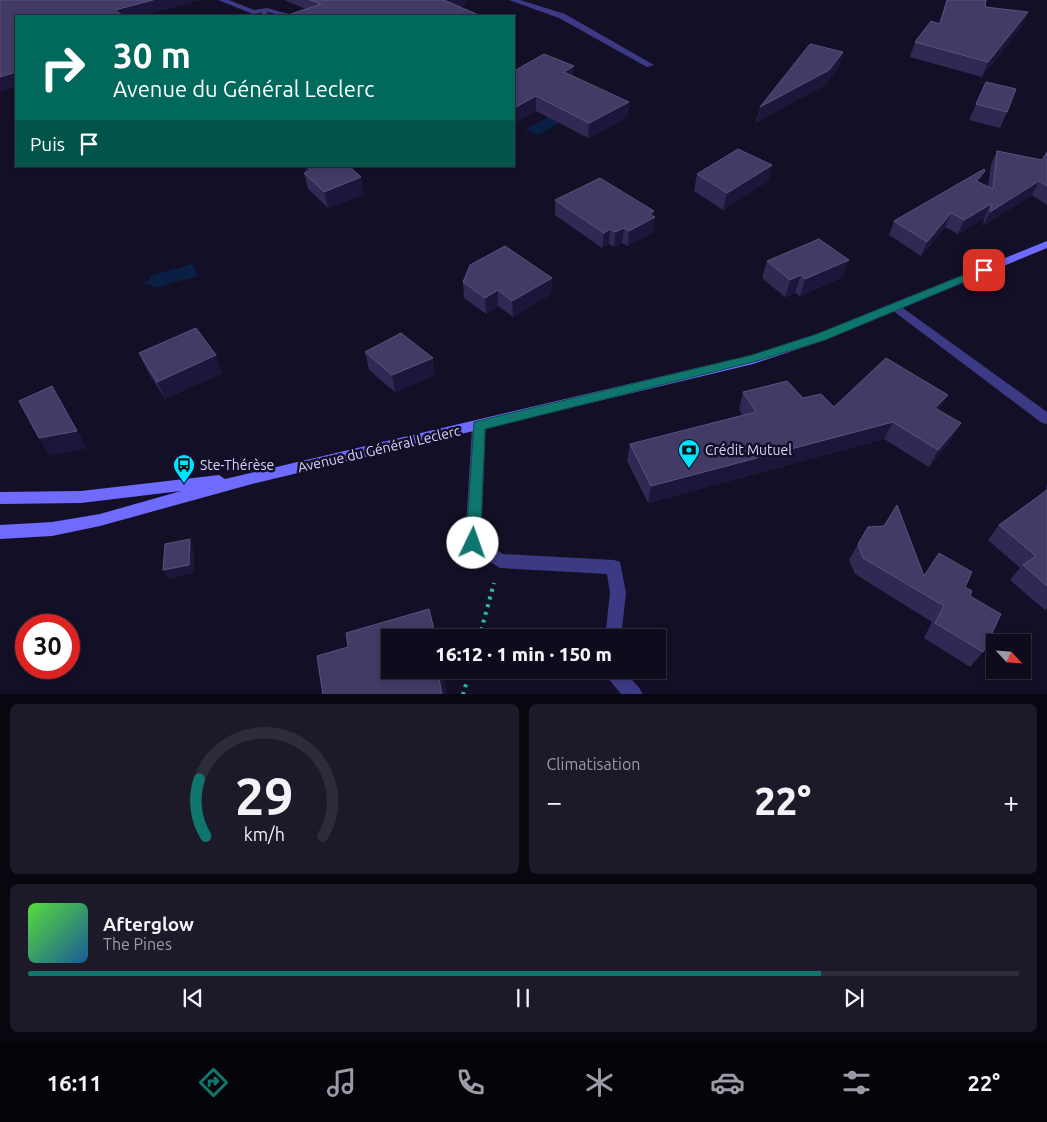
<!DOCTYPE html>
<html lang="fr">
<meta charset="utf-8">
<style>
:root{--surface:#0e0b1c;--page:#1c1929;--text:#f1f3f6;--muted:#9b9ba3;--line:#2e2b3b;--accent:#0f766e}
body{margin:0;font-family:Ubuntu,sans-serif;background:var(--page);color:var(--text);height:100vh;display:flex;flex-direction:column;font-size:19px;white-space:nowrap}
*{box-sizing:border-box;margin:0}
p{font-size:16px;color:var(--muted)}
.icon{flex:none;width:28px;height:28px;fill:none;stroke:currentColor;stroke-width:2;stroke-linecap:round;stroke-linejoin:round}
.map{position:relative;height:694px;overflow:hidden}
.side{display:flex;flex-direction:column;gap:10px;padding:10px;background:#08060f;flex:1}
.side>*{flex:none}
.hud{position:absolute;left:15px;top:15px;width:500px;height:152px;border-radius:0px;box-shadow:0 2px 8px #0003,0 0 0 1px var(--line);background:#00695c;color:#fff;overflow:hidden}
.needle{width:32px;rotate:116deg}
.tools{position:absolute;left:986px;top:634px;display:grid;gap:10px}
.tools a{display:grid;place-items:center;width:45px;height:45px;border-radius:0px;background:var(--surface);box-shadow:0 2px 8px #0003,0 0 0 1px var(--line);font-size:25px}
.speed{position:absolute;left:15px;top:614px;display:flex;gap:10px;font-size:25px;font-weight:700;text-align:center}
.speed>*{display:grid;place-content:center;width:65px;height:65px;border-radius:50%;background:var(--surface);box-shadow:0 2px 8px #0003,0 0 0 1px var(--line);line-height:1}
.speed .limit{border:8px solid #d22;background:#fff;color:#111}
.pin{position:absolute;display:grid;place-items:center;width:42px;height:42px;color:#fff;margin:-21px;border-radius:10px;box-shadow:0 2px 8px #0006}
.me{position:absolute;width:55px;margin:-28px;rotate:3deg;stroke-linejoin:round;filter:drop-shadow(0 0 4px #0008)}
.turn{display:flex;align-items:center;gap:18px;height:105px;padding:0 15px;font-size:22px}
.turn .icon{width:65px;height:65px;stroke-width:2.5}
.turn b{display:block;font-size:35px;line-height:42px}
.then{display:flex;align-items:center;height:48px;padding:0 15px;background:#0003;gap:10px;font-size:19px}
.big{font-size:38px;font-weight:800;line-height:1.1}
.side .card{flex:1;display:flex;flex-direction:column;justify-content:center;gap:8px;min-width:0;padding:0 18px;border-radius:8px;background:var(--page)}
.side .dial{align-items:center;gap:0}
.dial svg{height:130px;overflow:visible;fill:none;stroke:var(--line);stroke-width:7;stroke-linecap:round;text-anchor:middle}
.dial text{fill:var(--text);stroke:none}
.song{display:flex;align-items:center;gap:15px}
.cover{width:60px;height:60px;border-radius:8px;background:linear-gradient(135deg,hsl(110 70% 55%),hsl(210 70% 35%))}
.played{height:5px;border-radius:2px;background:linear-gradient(90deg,var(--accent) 80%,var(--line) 80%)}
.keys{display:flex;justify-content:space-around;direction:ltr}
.heat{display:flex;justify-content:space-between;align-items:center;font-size:28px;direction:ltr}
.side .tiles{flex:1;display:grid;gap:10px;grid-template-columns:1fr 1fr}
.card:last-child{grid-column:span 2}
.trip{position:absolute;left:381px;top:629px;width:285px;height:50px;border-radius:0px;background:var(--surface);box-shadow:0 2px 8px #0003,0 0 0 1px var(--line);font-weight:800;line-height:50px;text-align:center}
.dock{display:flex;height:80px;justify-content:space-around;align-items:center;background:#06040b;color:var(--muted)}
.dock .icon{width:35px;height:35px}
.dock .selected{color:var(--accent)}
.dock b{font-size:22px;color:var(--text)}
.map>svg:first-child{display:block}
.water{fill:#0a1f44}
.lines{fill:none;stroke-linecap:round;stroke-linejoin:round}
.path{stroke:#2fb8b0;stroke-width:4;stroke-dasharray:3 5;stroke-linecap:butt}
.minor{fill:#3d3a85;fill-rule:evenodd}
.secondary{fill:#6f6bff;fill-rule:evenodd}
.wall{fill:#312854}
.shaded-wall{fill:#1d163a}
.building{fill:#433a66;stroke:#5a527e}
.route{fill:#0f766e;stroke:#0a4d48}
.labels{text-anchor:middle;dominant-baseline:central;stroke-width:5;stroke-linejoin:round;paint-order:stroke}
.street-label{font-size:14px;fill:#d9d4ff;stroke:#130f26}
.poi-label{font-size:14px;fill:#d9d4ff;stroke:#130f26;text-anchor:start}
</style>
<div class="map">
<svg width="1047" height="695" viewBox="0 0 1047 695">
<rect width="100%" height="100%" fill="#130f26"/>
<path class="water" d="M 548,117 L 559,123 L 538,135 L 526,129 Z
M 193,264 L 198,276 L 153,288 L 152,285 L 144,284 L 150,279 L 150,276 Z"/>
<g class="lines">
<path class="path" d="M 479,638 L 494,583
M 463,695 L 470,670"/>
<path class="minor" d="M 218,0 L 229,0 L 254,10 L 267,8 L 296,16 L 284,16 L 267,12 L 253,14 Z
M 509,0 L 520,0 L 565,14 L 654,65 L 647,67 L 559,18 Z
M 896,303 L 1047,412 L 1047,424 L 1042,423 L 892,310 L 890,307 Z
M 479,421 L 484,422 L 486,426 L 481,540 L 503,554 L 614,560 L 620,562 L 626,593 L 621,638 L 605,638 L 610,593 L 607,574 L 500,568 L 468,548 L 465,543 L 472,426 L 474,422 Z
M 603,670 L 624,670 L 640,689 L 643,695 L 622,695 L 606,676 Z"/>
<path class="secondary" d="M 1047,241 L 1047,248 L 825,340 L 753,364 L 252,484 L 100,526 L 52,536 L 0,539 L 0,525 L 52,522 L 100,514 L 181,491 L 81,503 L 0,504 L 0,492 L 81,491 L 219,475 L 225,479 L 752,355 L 817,334 Z"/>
</g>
<path class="wall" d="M 284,0 L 465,0 L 466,4 L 459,7 L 306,9 Z
M 947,0 L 986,0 L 985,7 L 1028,12 L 1022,26 L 982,77 L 910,57 L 915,42 L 939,23 Z
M 843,52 L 839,66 L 825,85 L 757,122 L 756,122 L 760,107 Z
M 514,71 L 574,76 L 628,117 L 588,138 L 536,111 L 514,123 Z
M 986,82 L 1007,112 L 1000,128 L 969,120 Z
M 997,151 L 1042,160 L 1047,152 L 1047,205 L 1032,195 L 983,226 L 984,218 L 958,234 L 945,227 L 921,256 L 889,235 L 894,221 L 985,171 L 979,183 L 988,187 L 991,164 Z
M 772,165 L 768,181 L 723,210 L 694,191 L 697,174 Z
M 305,166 L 349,166 L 364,194 L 328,208 L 308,189 L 304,173 L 306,172 Z
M 555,200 L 653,216 L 653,232 L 628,246 L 622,243 L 614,247 L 609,244 L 602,248 L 555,215 Z
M 767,261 L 843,277 L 800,296 L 795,293 L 785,297 L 762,278 Z
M 552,278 L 551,294 L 513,317 L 498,306 L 486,314 L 464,298 L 463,282 Z
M 365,352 L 435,375 L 395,392 L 369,370 Z
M 139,353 L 222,373 L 165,399 L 147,370 Z
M 743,392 L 803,398 L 834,407 L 948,395 L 939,410 L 961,423 L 951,440 L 929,467 L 884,439 L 648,503 L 627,461 L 630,444 L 742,415 L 739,409 Z
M 1047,483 L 1047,608 L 1045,610 L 1010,580 L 1020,568 L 988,540 L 999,525 L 1045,492 Z
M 858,544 L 924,576 L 965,587 L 970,596 L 983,652 L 970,667 L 924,638 L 932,622 L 855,574 L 849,560 Z"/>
<path class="shaded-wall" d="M 153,0 L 202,0 L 141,16 L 118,16 L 115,10 Z
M 444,0 L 465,0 L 466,4 L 445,13 Z
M 1028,12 L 1022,26 L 982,77 L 988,62 Z
M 843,52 L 839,66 L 825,85 L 757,122 L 760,107 Z
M 574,66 L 573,81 L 564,72 Z
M 16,72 L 16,87 L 0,92 L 0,77 Z
M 536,96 L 536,111 L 514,123 L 514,108 Z
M 629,102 L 628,117 L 588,138 L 589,123 Z
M 772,165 L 768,181 L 723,210 L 727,193 Z
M 985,171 L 979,184 L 976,181 Z
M 361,177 L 364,194 L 328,208 L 324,192 Z
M 1039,181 L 1032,195 L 983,226 L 990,212 Z
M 991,204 L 984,218 L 958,234 L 964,220 Z
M 654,211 L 653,218 L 655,217 L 653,232 L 628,246 L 629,231 L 649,214 Z
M 951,213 L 945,227 L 921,256 L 927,242 Z
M 624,228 L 622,243 L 614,247 L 615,232 Z
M 610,229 L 609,244 L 602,248 L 604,233 Z
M 849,260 L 843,277 L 800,296 L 805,279 Z
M 801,275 L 795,293 L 785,297 L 790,280 Z
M 552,278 L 551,294 L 513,317 L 512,301 Z
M 498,290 L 498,306 L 486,314 L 485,298 Z
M 216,355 L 222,373 L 165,399 L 157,382 Z
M 433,358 L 435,375 L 395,392 L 392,375 Z
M 52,386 L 62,403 L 87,448 L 50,456 L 39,438 Z
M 948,395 L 939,412 L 935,408 Z
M 893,422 L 884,439 L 648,503 L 651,486 Z
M 961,423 L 951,440 L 929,467 L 938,450 Z
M 190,539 L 194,548 L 194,573 L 168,579 L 163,570 Z
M 444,675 L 447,695 L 442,695 L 439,678 Z"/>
<path class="building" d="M 0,0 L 153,0 L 115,10 L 123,16 L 16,16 L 16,72 L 0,77 Z
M 310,0 L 445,0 L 444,0 L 481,16 L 285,16 L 321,4 Z
M 947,0 L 986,0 L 985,7 L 1028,12 L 988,62 L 915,42 L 931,21 L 940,24 Z
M 264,12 L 271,16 L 261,16 Z
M 810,44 L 843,52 L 829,70 L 760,107 Z
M 544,54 L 574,66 L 564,72 L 629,102 L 589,123 L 536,96 L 514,108 L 514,71 Z
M 986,82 L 1016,89 L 1007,112 L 976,104 Z
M 738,149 L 772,165 L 727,193 L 697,174 Z
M 997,151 L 1042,160 L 1047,152 L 1047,186 L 1039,181 L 990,212 L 991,204 L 964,220 L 951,213 L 927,242 L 894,221 L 984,169 L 985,171 L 976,181 L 993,189 Z
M 307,166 L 349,166 L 361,177 L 324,192 L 304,173 L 311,170 Z
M 600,178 L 654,211 L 649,214 L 655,217 L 629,231 L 624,228 L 615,232 L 610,229 L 604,233 L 555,200 Z
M 819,239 L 849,260 L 805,279 L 801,275 L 790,280 L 767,261 Z
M 505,246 L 552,278 L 512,301 L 498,290 L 485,298 L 463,282 L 470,265 Z
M 196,328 L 216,355 L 157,382 L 139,353 Z
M 401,333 L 433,358 L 392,375 L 365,352 Z
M 886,358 L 948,395 L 935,408 L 961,423 L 938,450 L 893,422 L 651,486 L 630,444 L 756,412 L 743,392 L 787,381 L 803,398 L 821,394 L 834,407 Z
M 52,386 L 77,431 L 39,438 L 19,401 Z
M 1047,490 L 1047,586 L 1023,565 L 1036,556 L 999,525 Z
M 897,505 L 924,576 L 939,553 L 972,572 L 965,587 L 972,591 L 970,596 L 1001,614 L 983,652 L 935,623 L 944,606 L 863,558 L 858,544 L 868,527 L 884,526 Z
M 190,539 L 189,565 L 163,570 L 165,544 Z
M 429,609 L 436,638 L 390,638 L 390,670 L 443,670 L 444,675 L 439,678 L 442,695 L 323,695 L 317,656 L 348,647 L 346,633 Z"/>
<path class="route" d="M 984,267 L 988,268 L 988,272 L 825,340 L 757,361 L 485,429 L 480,543 L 478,547 L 473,549 L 468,547 L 466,543 L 474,422 L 752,355 L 817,334 Z"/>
<defs>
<g id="bank-pin" transform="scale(1.125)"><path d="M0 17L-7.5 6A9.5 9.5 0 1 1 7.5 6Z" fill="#00e5ff" stroke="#130f26"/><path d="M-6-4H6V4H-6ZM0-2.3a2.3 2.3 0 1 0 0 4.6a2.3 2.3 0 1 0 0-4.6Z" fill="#111"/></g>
<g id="bus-pin" transform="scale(1.125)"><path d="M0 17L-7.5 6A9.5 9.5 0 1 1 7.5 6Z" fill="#00e5ff" stroke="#130f26"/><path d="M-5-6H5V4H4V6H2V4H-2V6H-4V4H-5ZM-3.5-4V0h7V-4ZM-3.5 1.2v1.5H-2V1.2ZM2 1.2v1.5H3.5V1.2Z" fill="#111"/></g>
</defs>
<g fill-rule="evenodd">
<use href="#bank-pin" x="689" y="450"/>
<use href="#bus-pin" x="184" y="465"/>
</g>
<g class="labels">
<g class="street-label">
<text transform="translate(379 449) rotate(-13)">Avenue du Général Leclerc</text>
</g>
<g class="poi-label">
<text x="705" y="450">Crédit Mutuel</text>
<text x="200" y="465">Ste-Thérèse</text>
</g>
</g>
</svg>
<div class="tools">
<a><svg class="needle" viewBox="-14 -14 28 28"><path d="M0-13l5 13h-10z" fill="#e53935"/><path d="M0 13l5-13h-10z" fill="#9b9ba3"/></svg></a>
</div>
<div class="speed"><div class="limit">30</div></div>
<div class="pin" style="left:984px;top:270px;background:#d93025"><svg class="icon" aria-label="arrive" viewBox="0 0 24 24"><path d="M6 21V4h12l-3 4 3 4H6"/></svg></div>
<svg class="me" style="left:473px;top:543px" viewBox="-20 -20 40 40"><circle r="19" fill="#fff"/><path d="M0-13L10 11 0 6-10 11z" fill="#0f766e"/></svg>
<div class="trip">16:12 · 1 min · 150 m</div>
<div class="hud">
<div class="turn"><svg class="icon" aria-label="right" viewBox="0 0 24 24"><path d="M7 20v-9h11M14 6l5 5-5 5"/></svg><div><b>30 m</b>Avenue du Général Leclerc</div></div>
<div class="then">Puis<svg class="icon" aria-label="arrive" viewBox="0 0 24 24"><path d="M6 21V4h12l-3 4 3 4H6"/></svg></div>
</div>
</div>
<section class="side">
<div class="tiles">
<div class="card dial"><svg viewBox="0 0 100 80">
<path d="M14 69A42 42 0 1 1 86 69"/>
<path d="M14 69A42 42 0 0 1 10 34" stroke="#0f766e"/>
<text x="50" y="56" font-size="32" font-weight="700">29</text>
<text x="50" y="72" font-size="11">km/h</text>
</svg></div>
<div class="card"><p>Climatisation</p>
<div class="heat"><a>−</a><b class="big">22°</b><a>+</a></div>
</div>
<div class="card">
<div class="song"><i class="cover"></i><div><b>Afterglow</b><p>The Pines</p></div></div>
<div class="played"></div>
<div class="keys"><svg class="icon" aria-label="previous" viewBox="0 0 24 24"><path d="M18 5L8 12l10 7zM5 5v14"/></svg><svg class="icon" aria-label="pause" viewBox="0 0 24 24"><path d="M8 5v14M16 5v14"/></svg><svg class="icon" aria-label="next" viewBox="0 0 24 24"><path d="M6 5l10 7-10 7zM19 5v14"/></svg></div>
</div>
</div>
</section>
<nav class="dock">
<b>16:11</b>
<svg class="icon selected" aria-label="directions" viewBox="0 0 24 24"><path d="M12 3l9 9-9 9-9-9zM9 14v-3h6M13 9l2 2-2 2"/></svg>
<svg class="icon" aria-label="music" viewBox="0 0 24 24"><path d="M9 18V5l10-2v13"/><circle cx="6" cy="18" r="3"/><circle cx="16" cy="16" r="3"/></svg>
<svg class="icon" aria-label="phone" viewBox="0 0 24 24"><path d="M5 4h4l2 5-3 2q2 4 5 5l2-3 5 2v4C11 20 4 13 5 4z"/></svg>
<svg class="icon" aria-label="climate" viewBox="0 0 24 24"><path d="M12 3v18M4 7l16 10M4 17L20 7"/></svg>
<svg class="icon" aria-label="car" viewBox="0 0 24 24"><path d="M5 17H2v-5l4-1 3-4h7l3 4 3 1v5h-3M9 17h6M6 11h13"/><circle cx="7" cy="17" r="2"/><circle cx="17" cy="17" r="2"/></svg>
<svg class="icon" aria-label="filters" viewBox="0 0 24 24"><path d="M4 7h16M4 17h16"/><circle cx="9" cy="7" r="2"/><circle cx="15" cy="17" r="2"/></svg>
<b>22°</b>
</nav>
